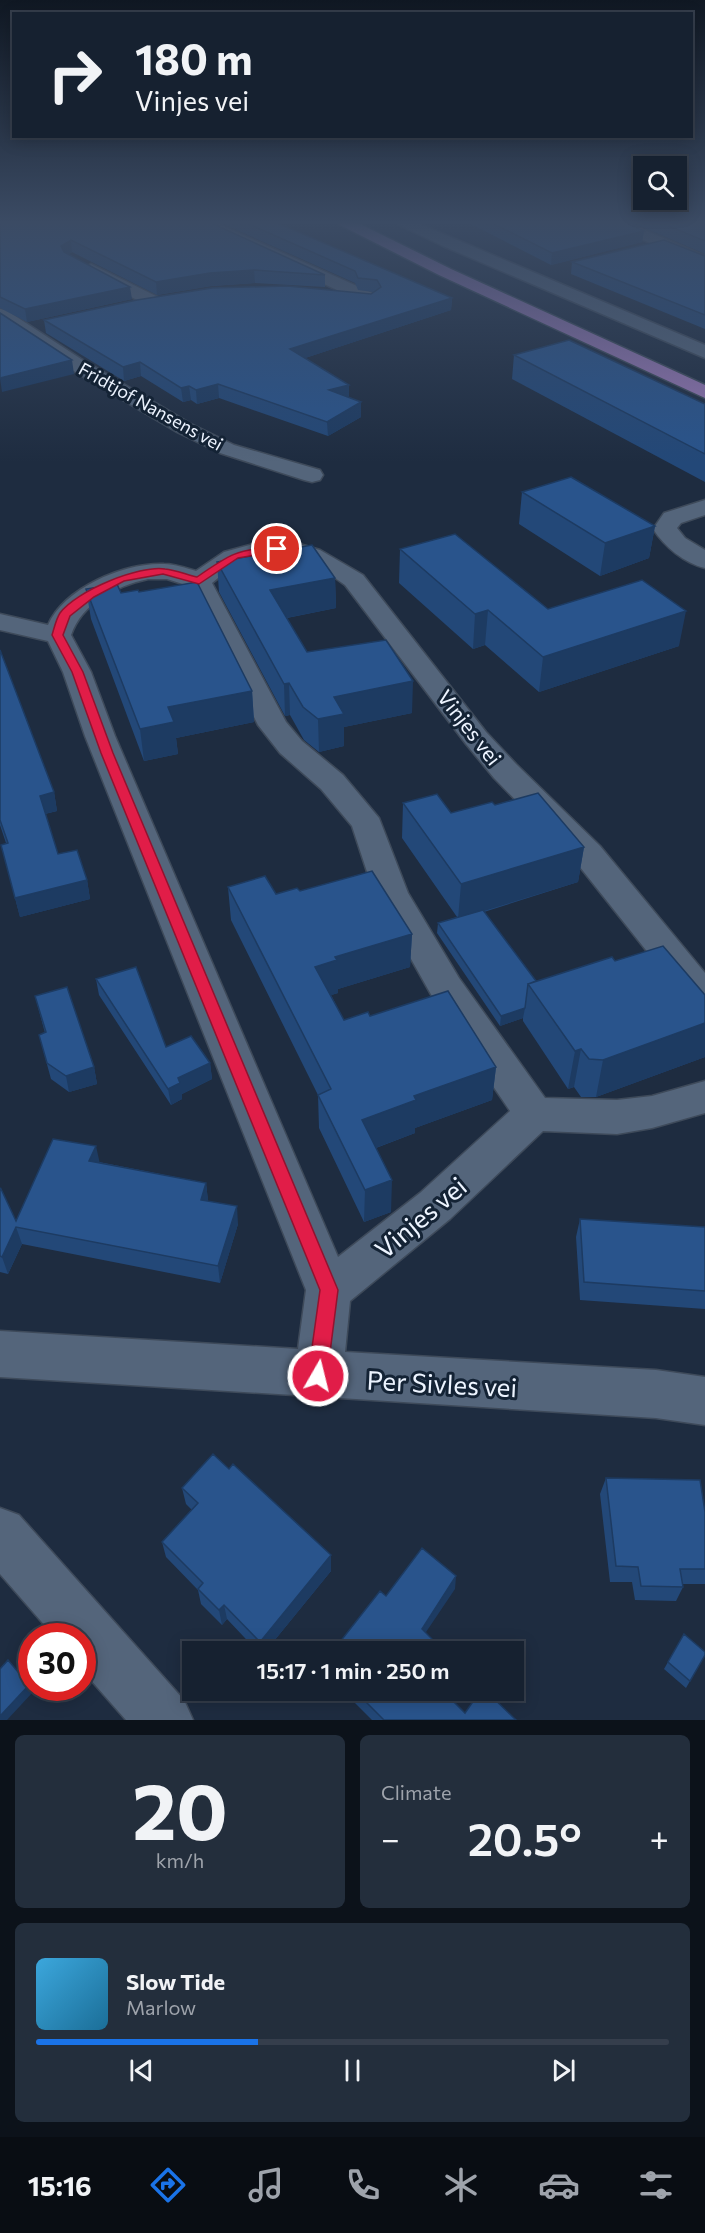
<!DOCTYPE html>
<meta charset="utf-8">
<style>
:root{--surface:#162130;--page:#232e3c;--text:#f1f3f6;--muted:#9ea3ab;--line:#353e4c;--accent:#1a73e8}
body{margin:0;font-family:Commissioner,sans-serif;background:var(--page);color:var(--text);height:100vh;display:flex;flex-direction:column;font-size:22px;white-space:nowrap}
*{box-sizing:border-box;margin:0}
p{font-size:20px;color:var(--muted)}
.icon{flex:none;width:33px;height:33px;fill:none;stroke:currentColor;stroke-width:2;stroke-linecap:round;stroke-linejoin:round}
.map{position:relative;height:1720px;overflow:hidden}
.details{display:flex;flex-direction:column;gap:15px;padding:15px;background:#0c121a;flex:1}
.details>*{flex:none}
.guide{position:absolute;left:12px;top:12px;width:681px;height:126px;border-radius:0px;box-shadow:0 3px 15px #0003,0 0 0 2px var(--line);background:#162130;color:var(--text);overflow:hidden}
.fabs{position:absolute;left:633px;top:156px;display:grid;gap:12px}
.fabs a{display:grid;place-items:center;width:54px;height:54px;border-radius:0px;background:var(--surface);box-shadow:0 3px 15px #0003,0 0 0 2px var(--line);font-size:30px}
.speed{position:absolute;left:18px;top:1623px;display:flex;gap:12px;font-size:30px;font-weight:700;text-align:center}
.speed>*{display:grid;place-content:center;width:78px;height:78px;border-radius:50%;background:var(--surface);box-shadow:0 3px 15px #0003,0 0 0 2px var(--line);line-height:1}
.speed .limit{border:9px solid #d22;background:#fff;color:#111}
.pin{position:absolute;display:grid;place-items:center;width:51px;height:51px;color:#fff;margin:-26px;border:3px solid #fff;border-radius:50%;box-shadow:0 2px 6px #0007}
.me{position:absolute;width:66px;margin:-33px;rotate:8deg;stroke-linejoin:round;filter:drop-shadow(0 0 4px #0008)}
.turn{display:flex;align-items:center;gap:21px;height:126px;padding:0 24px;font-size:27px}
.turn .icon{width:78px;height:78px;stroke-width:2.5}
.turn b{display:block;font-size:42px;line-height:51px}
.big{font-size:45px;font-weight:600;line-height:1.1}
.details .card{flex:1;display:flex;flex-direction:column;justify-content:center;gap:9px;min-width:0;padding:0 21px;border-radius:9px;background:var(--page)}
.details .dial{align-items:center;gap:0}
.dial b{font-size:78px;line-height:1}
.song{display:flex;align-items:center;gap:18px}
.cover{width:72px;height:72px;border-radius:9px;background:linear-gradient(135deg,hsl(200 70% 55%),hsl(200 70% 35%))}
.played{height:6px;border-radius:3px;background:linear-gradient(90deg,var(--accent) 35%,var(--line) 35%)}
.keys{display:flex;justify-content:space-around;direction:ltr}
.heat{display:flex;justify-content:space-between;align-items:center;font-size:33px;direction:ltr}
.details .tiles{flex:1;display:grid;gap:15px;grid-template-columns:1fr 1fr}
.card:last-child{grid-column:span 2}
.trip{position:absolute;left:182px;top:1641px;width:342px;height:60px;border-radius:0px;background:var(--surface);box-shadow:0 3px 15px #0003,0 0 0 2px var(--line);font-weight:600;line-height:60px;text-align:center}
.tab-bar{display:flex;height:96px;justify-content:space-around;align-items:center;background:#090d13;color:var(--muted)}
.tab-bar .icon{width:42px;height:42px}
.tab-bar .selected{color:var(--accent)}
.tab-bar b{font-size:27px;color:var(--text)}
.map>svg:first-child{display:block}
.lines{fill:none;stroke-linecap:round;stroke-linejoin:round}
.street-casing{stroke:#3e4a5a;stroke-width:3}
.primary-casing{stroke:#3e4a5a;stroke-width:3}
.street{fill:#54657b;fill-rule:evenodd}
.primary{fill:#9476b2;fill-rule:evenodd}
.wall{fill:#234878}
.shaded-wall{fill:#1d3b62}
.building{fill:#29548c;stroke:#1d3b62;stroke-width:1.5}
.route{fill:#e11d48;stroke:#92132f;stroke-width:1.5}
.labels{text-anchor:middle;dominant-baseline:central;stroke-width:6;stroke-linejoin:round;paint-order:stroke}
.far-street-label{font-size:18px;fill:#edf4ff;stroke:#142335}
.street-label{font-size:21px;fill:#edf4ff;stroke:#142335}
.near-street-label{font-size:26px;fill:#edf4ff;stroke:#142335}
</style>
<div class="map">
<svg width="705" height="1720" viewBox="0 0 705 1720">
<rect width="100%" height="100%" fill="#1e2c40"/>
<g class="lines">
<g class="street-casing">
<path id="street" d="M 195,222 L 214,222 L 377,295 L 379,299 L 377,303 L 365,303 L 197,225 Z
M 397,222 L 415,222 L 705,345 L 705,358 L 443,246 L 399,225 Z
M 607,222 L 626,222 L 705,256 L 705,267 L 609,225 Z
M 91,264 L 162,299 L 164,303 L 162,307 L 150,307 L 85,272 L 83,269 Z
M 0,309 L 6,310 L 81,359 L 191,424 L 234,445 L 320,470 L 323,475 L 320,480 L 312,482 L 304,480 L 220,453 L 177,432 L 67,367 L 0,322 Z
M 705,500 L 705,515 L 681,523 L 677,528 L 685,538 L 705,550 L 705,568 C 684,563 665,547 653,529 L 664,513 Z
M 264,541 L 296,543 L 320,550 L 363,575 L 486,732 L 516,764 L 600,846 L 705,973 L 705,1012 L 692,1008 L 576,862 L 494,778 L 466,744 L 345,585 C 298,550 260,543 212,583 L 286,722 L 302,741 L 343,775 L 379,818 L 408,893 L 459,978 L 545,1098 L 617,1100 L 652,1096 L 705,1081 L 705,1113 L 652,1128 L 617,1134 L 543,1131 L 450,1219 L 350,1301 L 345,1352 L 656,1370 L 705,1377 L 705,1425 L 656,1418 L 324,1397 L 318,1399 L 310,1396 L 0,1377 L 0,1331 L 298,1349 L 306,1290 L 85,736 L 63,672 L 48,641 L 0,630 L 0,614 L 48,625 C 64,588 125,562 164,564 C 175,564 186,568 196,571 L 224,552 ZM 148,579 L 167,579 L 189,586 L 258,725 L 280,753 L 321,789 L 352,826 L 374,893 L 433,998 L 510,1111 L 420,1193 L 338,1257 L 115,736 L 91,672 L 71,635 C 82,603 116,586 148,579 Z
M 0,1508 L 19,1515 L 184,1700 L 193,1720 L 126,1720 L 82,1670 L 82,1636 L 54,1636 L 0,1574 Z"/>
</g>
<g class="primary-casing">
<path id="primary" d="M 338,222 L 356,222 L 451,269 L 705,385 L 705,398 L 439,275 L 340,225 Z"/>
</g>
<use href="#street" class="street"/>
<use href="#primary" class="primary"/>
</g>
<path class="wall" d="M 0,222 L 325,275 L 325,287 L 255,283 L 211,286 L 157,295 L 72,252 L 69,254 L 132,299 L 27,322 L 0,308 Z
M 219,222 L 275,222 L 452,298 L 451,310 L 305,358 L 349,385 L 349,398 L 361,417 L 328,436 L 219,398 L 197,404 L 191,400 L 183,402 L 141,376 L 124,381 L 46,333 L 44,320 L 371,294 L 373,292 L 358,290 L 355,283 Z
M 467,222 L 623,222 L 644,231 L 642,242 L 551,265 Z
M 631,222 L 705,222 L 705,254 Z
M 705,256 L 705,329 L 571,274 L 572,262 Z
M 514,355 L 705,404 L 705,482 L 512,379 Z
M 522,492 L 655,526 L 649,558 L 600,576 L 519,524 Z
M 400,549 L 548,609 L 679,646 L 539,692 L 485,645 L 473,649 L 399,583 Z
M 217,562 L 335,578 L 336,608 L 287,618 L 307,652 L 412,713 L 344,727 L 344,746 L 319,752 L 304,740 L 290,715 L 285,716 L 219,592 Z
M 86,589 L 121,593 L 139,592 L 252,691 L 254,722 L 176,738 L 178,754 L 144,761 L 91,619 Z
M 0,650 L 54,792 L 57,811 L 45,814 L 58,854 L 87,880 L 90,899 L 20,917 L 6,863 L 6,843 L 0,825 Z
M 403,803 L 451,813 L 495,805 L 584,847 L 578,882 L 484,912 L 536,981 L 615,961 L 705,995 L 705,1057 L 596,1097 L 581,1097 L 574,1087 L 568,1089 L 523,1021 L 523,1018 L 500,1026 L 437,933 L 438,923 L 457,917 L 402,838 Z
M 228,887 L 276,894 L 300,891 L 412,934 L 410,967 L 338,989 L 338,993 L 331,995 L 344,1020 L 370,1016 L 496,1067 L 492,1100 L 415,1128 L 415,1133 L 376,1148 L 391,1212 L 364,1222 L 319,1128 L 318,1095 L 231,920 Z
M 96,979 L 166,1047 L 210,1063 L 212,1079 L 182,1094 L 182,1099 L 171,1105 L 99,995 Z
M 35,996 L 94,1067 L 97,1084 L 69,1092 L 51,1079 L 39,1035 L 45,1033 Z
M 99,1162 L 206,1183 L 208,1201 L 238,1224 L 220,1283 L 22,1244 L 8,1274 L 0,1272 L 0,1187 L 16,1221 Z
M 580,1219 L 705,1227 L 705,1309 L 580,1300 L 576,1237 Z
M 606,1478 L 705,1512 L 705,1584 L 683,1584 L 683,1587 L 676,1601 L 635,1600 L 632,1582 L 610,1582 L 600,1494 Z
M 182,1488 L 331,1571 L 265,1652 L 258,1652 L 227,1619 L 222,1625 L 201,1604 L 198,1590 L 166,1557 L 162,1542 L 192,1510 L 186,1504 Z
M 705,1655 L 686,1688 L 664,1669 L 668,1662 Z
M 342,1690 L 442,1690 L 465,1713 L 516,1720 L 372,1720 Z"/>
<path class="shaded-wall" d="M 644,231 L 642,242 L 551,265 L 552,253 Z
M 71,240 L 72,252 L 63,258 L 61,246 Z
M 254,270 L 255,283 L 211,286 L 157,295 L 156,282 L 210,273 Z
M 130,287 L 132,299 L 27,322 L 25,309 Z
M 452,298 L 451,310 L 290,363 L 290,349 Z
M 72,360 L 74,374 L 2,392 L 0,378 Z
M 140,362 L 141,376 L 124,381 L 123,367 Z
M 218,384 L 219,398 L 197,404 L 196,390 Z
M 349,385 L 349,399 L 329,390 Z
M 189,386 L 191,400 L 183,402 L 181,388 Z
M 361,402 L 361,417 L 328,436 L 327,422 Z
M 655,526 L 649,558 L 600,576 L 605,543 Z
M 335,578 L 336,608 L 271,621 L 270,590 Z
M 488,610 L 485,645 L 473,649 L 475,614 Z
M 686,611 L 679,646 L 539,692 L 543,657 Z
M 413,681 L 412,713 L 344,727 L 344,746 L 319,752 L 318,719 L 334,697 Z
M 289,683 L 290,715 L 285,716 L 284,684 Z
M 252,691 L 254,722 L 176,738 L 178,754 L 144,761 L 140,729 L 168,707 Z
M 54,792 L 57,811 L 44,814 L 40,796 Z
M 584,847 L 578,882 L 458,919 L 461,884 Z
M 87,880 L 90,899 L 20,917 L 15,898 Z
M 412,934 L 410,967 L 338,989 L 338,993 L 316,1000 L 315,967 L 335,957 Z
M 525,1008 L 523,1018 L 500,1026 L 501,1016 Z
M 705,1023 L 705,1057 L 596,1097 L 603,1060 Z
M 581,1049 L 574,1087 L 568,1089 L 575,1051 Z
M 210,1063 L 212,1079 L 182,1094 L 182,1099 L 171,1105 L 168,1089 L 178,1078 Z
M 94,1067 L 97,1084 L 69,1092 L 66,1076 Z
M 496,1067 L 492,1100 L 415,1128 L 415,1133 L 362,1153 L 362,1120 L 414,1096 Z
M 96,1146 L 100,1164 L 89,1161 Z
M 392,1180 L 391,1212 L 364,1222 L 365,1190 Z
M 206,1183 L 208,1200 L 203,1218 L 201,1200 Z
M 237,1206 L 238,1224 L 220,1283 L 218,1266 Z
M 16,1227 L 22,1244 L 8,1274 L 2,1257 Z
M 331,1555 L 331,1571 L 265,1652 L 261,1652 L 260,1642 Z
M 456,1576 L 455,1589 L 420,1641 L 422,1629 Z
M 224,1605 L 227,1619 L 222,1625 L 219,1610 Z
M 433,1640 L 432,1652 L 425,1652 Z
M 29,1685 L 33,1692 L 7,1720 L 0,1720 L 0,1716 Z"/>
<path class="building" d="M 0,222 L 209,222 L 325,275 L 254,270 L 210,273 L 156,282 L 71,240 L 61,246 L 64,252 L 130,287 L 25,309 L 0,297 Z
M 244,222 L 275,222 L 452,298 L 290,349 L 349,385 L 329,390 L 361,402 L 327,422 L 218,384 L 196,390 L 189,386 L 181,388 L 140,362 L 123,367 L 44,320 L 137,300 L 212,288 L 287,286 L 371,294 L 381,287 L 377,280 L 358,278 L 355,271 Z
M 490,222 L 623,222 L 644,231 L 552,253 Z
M 659,222 L 705,222 L 705,241 Z
M 664,240 L 705,256 L 705,315 L 572,262 Z
M 0,313 L 72,360 L 0,378 Z
M 569,340 L 705,404 L 705,454 L 514,355 Z
M 571,477 L 655,526 L 605,543 L 522,492 Z
M 455,534 L 548,609 L 642,580 L 686,611 L 543,657 L 488,610 L 475,614 L 400,549 Z
M 312,545 L 335,578 L 270,590 L 307,652 L 386,640 L 413,681 L 334,697 L 344,714 L 318,719 L 303,707 L 289,683 L 284,684 L 217,562 Z
M 197,582 L 252,691 L 168,707 L 174,722 L 140,729 L 86,589 L 117,584 L 121,593 L 138,590 L 139,592 Z
M 0,650 L 54,792 L 40,796 L 58,854 L 77,850 L 87,880 L 15,898 L 1,845 L 8,843 L 0,820 Z
M 538,793 L 584,847 L 461,884 L 403,803 L 437,794 L 451,813 L 492,802 L 495,805 Z
M 372,871 L 412,934 L 335,957 L 337,960 L 315,967 L 344,1020 L 368,1012 L 370,1016 L 448,991 L 496,1067 L 414,1096 L 416,1100 L 362,1120 L 392,1180 L 365,1190 L 318,1095 L 331,1089 L 228,887 L 265,876 L 276,894 L 297,888 L 300,891 Z
M 483,910 L 536,981 L 528,984 L 525,1008 L 501,1016 L 438,923 Z
M 663,946 L 705,995 L 705,1023 L 603,1060 L 589,1059 L 581,1049 L 575,1051 L 528,984 L 612,957 L 615,961 Z
M 136,967 L 166,1047 L 191,1036 L 210,1063 L 178,1078 L 180,1083 L 168,1089 L 96,979 Z
M 67,987 L 94,1067 L 66,1076 L 47,1063 L 39,1035 L 46,1032 L 35,996 Z
M 53,1139 L 96,1146 L 89,1161 L 206,1183 L 201,1200 L 237,1206 L 218,1266 L 16,1227 L 2,1257 L 0,1256 L 0,1191 L 1,1189 L 16,1221 Z
M 580,1219 L 705,1227 L 705,1291 L 584,1282 Z
M 213,1454 L 229,1469 L 233,1464 L 331,1555 L 260,1642 L 224,1605 L 219,1610 L 198,1589 L 203,1583 L 162,1542 L 198,1503 L 182,1488 Z
M 606,1478 L 700,1480 L 705,1512 L 705,1569 L 680,1569 L 683,1587 L 641,1586 L 638,1567 L 616,1566 Z
M 422,1548 L 456,1576 L 422,1629 L 433,1640 L 425,1652 L 332,1652 L 380,1591 L 386,1596 Z
M 684,1634 L 705,1652 L 705,1655 L 690,1681 L 668,1662 Z
M 8,1660 L 29,1685 L 0,1716 L 0,1669 Z
M 354,1690 L 442,1690 L 465,1713 L 481,1690 L 485,1690 L 516,1720 L 384,1720 Z"/>
<linearGradient id="sky" x2="0" y2="1"><stop stop-color="#101823"/><stop offset="0.48" stop-color="#3b4b64"/><stop offset="1" stop-color="#3b4b64" stop-opacity="0"/></linearGradient>
<rect width="705" height="463" fill="url(#sky)"/>
<path class="route" d="M 277,546 L 282,549 L 280,551 L 238,558 L 199,584 L 163,574 L 124,581 L 94,597 L 70,616 L 63,635 L 83,672 L 113,753 L 338,1290 L 327,1376 L 325,1382 L 318,1385 L 311,1382 L 308,1376 L 320,1290 L 101,753 L 72,672 L 52,635 C 54,629 56,619 60,613 C 76,591 139,565 165,569 C 176,570 187,575 197,577 C 230,554 236,550 277,546 Z"/>
<g class="labels">
<g class="far-street-label">
<text transform="translate(151 406) rotate(29)">Fridtjof Nansens vei</text>
</g>
<g class="street-label">
<text transform="translate(470 727) rotate(52)">Vinjes vei</text>
</g>
<g class="near-street-label">
<text transform="translate(420 1217) rotate(-40)">Vinjes vei</text>
<text transform="translate(442 1383) rotate(3)">Per Sivles vei</text>
</g>
</g>
</svg>
<div class="fabs">
<a><svg class="icon" aria-label="search" viewBox="0 0 24 24"><circle cx="10" cy="10" r="6"/><path d="M15 15l6 6"/></svg></a>
</div>
<div class="speed"><div class="limit">30</div></div>
<div class="pin" style="left:277px;top:549px;background:#d93025"><svg class="icon" aria-label="arrive" viewBox="0 0 24 24"><path d="M6 21V4h12l-3 4 3 4H6"/></svg></div>
<svg class="me" style="left:318px;top:1376px" viewBox="-20 -20 40 40"><circle r="17" fill="#e11d48" stroke="#fff" stroke-width="3"/><path d="M0-11L8 9 0 5-8 9z" fill="#fff"/></svg>
<div class="trip">15:17 · 1 min · 250 m</div>
<div class="guide">
<div class="turn"><svg class="icon" aria-label="right" viewBox="0 0 24 24"><path d="M7 20v-9h11M14 6l5 5-5 5"/></svg><div><b>180 m</b>Vinjes vei</div></div>
</div>
</div>
<section class="details">
<div class="tiles">
<div class="card dial"><b>20</b><p>km/h</p></div>
<div class="card"><p>Climate</p>
<div class="heat"><a>−</a><b class="big">20.5°</b><a>+</a></div>
</div>
<div class="card">
<div class="song"><i class="cover"></i><div><b>Slow Tide</b><p>Marlow</p></div></div>
<div class="played"></div>
<div class="keys"><svg class="icon" aria-label="previous" viewBox="0 0 24 24"><path d="M18 5L8 12l10 7zM5 5v14"/></svg><svg class="icon" aria-label="pause" viewBox="0 0 24 24"><path d="M8 5v14M16 5v14"/></svg><svg class="icon" aria-label="next" viewBox="0 0 24 24"><path d="M6 5l10 7-10 7zM19 5v14"/></svg></div>
</div>
</div>
</section>
<nav class="tab-bar">
<b>15:16</b>
<svg class="icon selected" aria-label="directions" viewBox="0 0 24 24"><path d="M12 3l9 9-9 9-9-9zM9 14v-3h6M13 9l2 2-2 2"/></svg>
<svg class="icon" aria-label="music" viewBox="0 0 24 24"><path d="M9 18V5l10-2v13"/><circle cx="6" cy="18" r="3"/><circle cx="16" cy="16" r="3"/></svg>
<svg class="icon" aria-label="phone" viewBox="0 0 24 24"><path d="M5 4h4l2 5-3 2q2 4 5 5l2-3 5 2v4C11 20 4 13 5 4z"/></svg>
<svg class="icon" aria-label="climate" viewBox="0 0 24 24"><path d="M12 3v18M4 7l16 10M4 17L20 7"/></svg>
<svg class="icon" aria-label="car" viewBox="0 0 24 24"><path d="M5 17H2v-5l4-1 3-4h7l3 4 3 1v5h-3M9 17h6M6 11h13"/><circle cx="7" cy="17" r="2"/><circle cx="17" cy="17" r="2"/></svg>
<svg class="icon" aria-label="filters" viewBox="0 0 24 24"><path d="M4 7h16M4 17h16"/><circle cx="9" cy="7" r="2"/><circle cx="15" cy="17" r="2"/></svg>
</nav>
